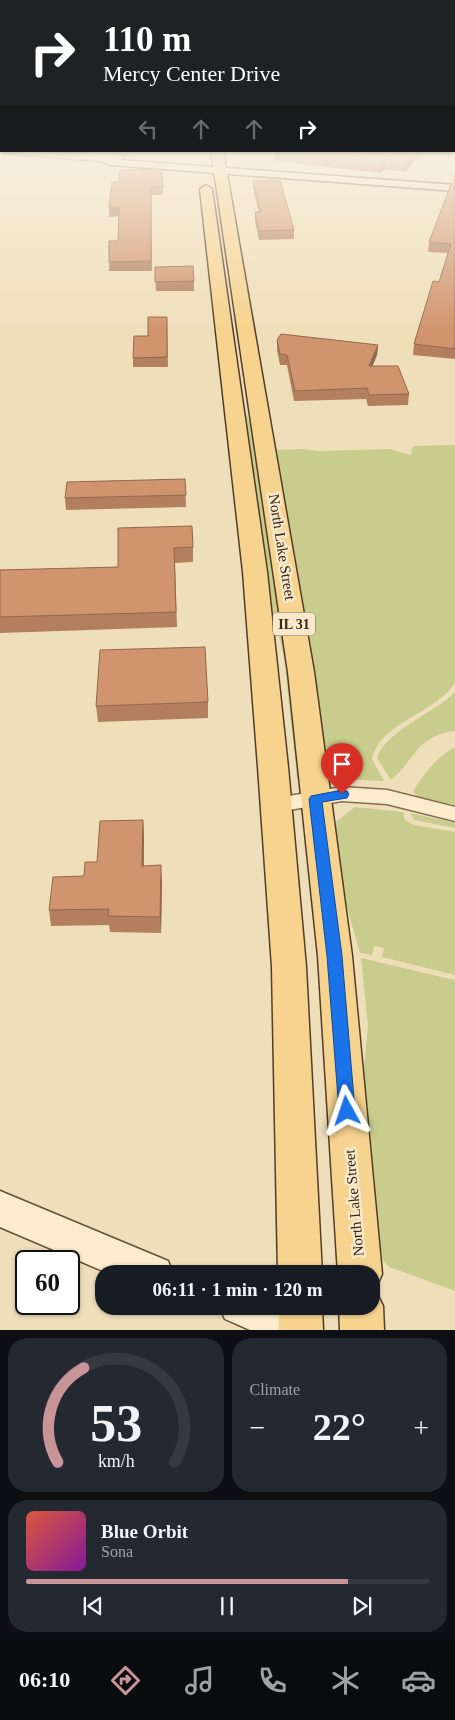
<!DOCTYPE html>
<meta charset="utf-8">
<style>
:root{--surface:#171b24;--page:#242831;--text:#f1f3f6;--muted:#9ea1a6;--line:#363941;--accent:#c99498}
body{margin:0;font-family:"Times New Roman",serif;background:var(--page);color:var(--text);height:100vh;display:flex;flex-direction:column;font-size:19px;white-space:nowrap}
*{box-sizing:border-box;margin:0}
p{font-size:16px;color:var(--muted)}
.icon{flex:none;width:28px;height:28px;fill:none;stroke:currentColor;stroke-width:2;stroke-linecap:round;stroke-linejoin:round}
.map{position:relative;height:1330px;overflow:hidden}
.sheet{display:flex;flex-direction:column;gap:8px;padding:8px;background:#0d0f14;flex:1}
.sheet>*{flex:none}
.guide{position:absolute;left:0px;top:0px;width:455px;height:152px;box-shadow:0 1px 4px #0004;background:#202124;color:#fff;overflow:hidden}
.speed{position:absolute;left:15px;top:1250px;display:flex;gap:10px;font-size:25px;font-weight:700;text-align:center}
.speed>*{display:grid;place-content:center;width:65px;height:65px;border-radius:50%;background:var(--surface);box-shadow:0 1px 4px #0004;line-height:1}
.speed .limit{border:2px solid #111;border-radius:8px;background:#fff;color:#111}
.pin{position:absolute;display:grid;place-items:center;width:42px;height:42px;color:#fff;margin:-51px -21px;border-radius:50% 50% 50% 0;rotate:-45deg;box-shadow:0 0 5px #0007}
.pin .icon{rotate:45deg}
.me{position:absolute;width:55px;margin:-28px;rotate:355deg;stroke-linejoin:round;filter:drop-shadow(0 0 4px #0008)}
.turn{display:flex;align-items:center;gap:18px;height:105px;padding:0 20px;font-size:22px}
.turn .icon{width:65px;height:65px;stroke-width:2.5}
.turn b{display:block;font-size:35px;line-height:42px}
.lanes{display:flex;align-items:center;height:48px;padding:0 20px;background:#0003;justify-content:center;gap:25px;direction:ltr}
.lanes .off{opacity:.35}
.big{font-size:38px;font-weight:600;line-height:1.1}
.sheet .tile{flex:1;display:flex;flex-direction:column;justify-content:center;gap:8px;min-width:0;padding:0 18px;border-radius:20px;background:var(--page)}
.sheet .dial{align-items:center;gap:0}
.dial svg{height:130px;overflow:visible;fill:none;stroke:var(--line);stroke-width:7;stroke-linecap:round;text-anchor:middle}
.dial text{fill:var(--text);stroke:none}
.song{display:flex;align-items:center;gap:15px}
.cover{width:60px;height:60px;border-radius:8px;background:linear-gradient(135deg,hsl(10 70% 55%),hsl(290 70% 35%))}
.played{height:5px;border-radius:2px;background:linear-gradient(90deg,var(--accent) 80%,var(--line) 80%)}
.keys{display:flex;justify-content:space-around;direction:ltr}
.heat{display:flex;justify-content:space-between;align-items:center;font-size:28px;direction:ltr}
.sheet .tiles{flex:1;display:grid;gap:8px;grid-template-columns:1fr 1fr}
.tile:last-child{grid-column:span 2}
.trip{position:absolute;left:95px;top:1265px;width:285px;height:50px;border-radius:20px;background:var(--surface);box-shadow:0 1px 4px #0004;font-weight:600;line-height:50px;text-align:center}
.dock{display:flex;height:80px;justify-content:space-around;align-items:center;background:#090b0e;color:var(--muted)}
.dock .icon{width:35px;height:35px}
.dock .current{color:var(--accent)}
.dock b{font-size:22px;color:var(--text)}
.map>svg:first-child{display:block}
.green{fill:#c8cd8e}
.lines{fill:none;stroke-linecap:round;stroke-linejoin:round}
.street-casing{stroke:#876d54;stroke-width:3}
.secondary-casing{stroke:#684e37;stroke-width:3}
.primary-casing{stroke:#533c29;stroke-width:3}
.street{fill:#faeccd;fill-rule:evenodd}
.secondary{fill:#faeccd;fill-rule:evenodd}
.primary{fill:#f6d38e;fill-rule:evenodd}
.wall{fill:#b37f5f}
.shaded-wall{fill:#92684d}
.building{fill:#d0946e;stroke:#92684d}
.route{fill:#1a73e8;stroke:#114b97}
.labels{text-anchor:middle;dominant-baseline:central;stroke-width:5;stroke-linejoin:round;paint-order:stroke}
.shield{fill:#f7e8ca;stroke:#6f604f;stroke-width:1}
.shield-label{font-size:14px;font-weight:bold;fill:#35261a}
.street-label{font-size:15px;fill:#35261a;stroke:#f7e8ca}
</style>
<div class="map">
<svg width="455" height="1330" viewBox="0 0 455 1330">
<rect width="100%" height="100%" fill="#efdeba"/>
<path class="green" d="M 238,382 L 241,382 L 244,407 L 259,449 L 302,777 L 297,778 L 284,657 L 268,591 Z
M 455,445 L 455,683 C 436,713 379,723 372,759 L 384,781 L 338,779 L 325,770 L 275,450 L 302,449 L 319,451 L 389,449 L 411,455 L 413,446 Z
M 455,692 L 455,731 C 416,736 416,759 391,780 L 377,758 C 384,732 436,712 455,692 Z
M 455,747 L 455,805 L 418,799 L 413,791 C 424,774 437,756 455,747 Z
M 355,807 L 403,812 L 405,820 L 414,825 L 455,832 L 455,975 L 382,957 L 384,948 L 374,946 L 372,955 L 360,953 L 344,897 L 333,824 Z
M 410,813 L 455,823 L 455,828 L 414,820 Z
M 361,958 L 455,980 L 455,1291 L 389,1267 L 383,1260 L 376,1225 L 362,1087 L 368,1026 Z"/>
<g class="lines">
<g class="street-casing">
<path id="street" d="M 342,787 L 387,790 L 455,807 L 455,821 L 387,804 L 342,801 L 277,812 L 270,810 L 268,805 L 270,800 L 277,798 Z"/>
</g>
<g class="secondary-casing">
<path id="secondary" d="M 7,151 L 118,154 L 123,157 L 120,160 L 455,185 L 455,191 L 111,165 L 101,161 L 12,154 Z
M 0,1191 L 168,1261 L 173,1274 L 110,1274 L 0,1227 Z
M 219,1306 L 286,1306 L 311,1316 L 316,1330 L 250,1330 L 225,1319 Z"/>
</g>
<g class="primary-casing">
<path id="primary" d="M 211,151 L 223,151 L 314,672 L 352,956 L 382,1274 L 375,1290 L 383,1306 L 384,1330 L 340,1330 L 339,1306 L 371,1306 L 371,1274 L 338,1274 L 318,956 L 288,672 Z
M 206,185 L 212,189 L 267,572 L 288,767 L 306,967 L 322,1274 L 278,1274 L 272,967 L 258,767 L 243,572 L 200,189 Z
M 278,1306 L 322,1306 L 323,1330 L 279,1330 Z"/>
</g>
<use href="#street" class="street"/>
<use href="#secondary" class="secondary"/>
<use href="#primary" class="primary"/>
</g>
<path class="wall" d="M 276,151 L 423,151 L 405,172 L 384,169 L 381,173 L 275,161 Z
M 162,169 L 163,195 L 151,195 L 152,271 L 109,271 L 109,262 L 118,241 L 119,216 L 109,217 L 109,208 L 119,182 Z
M 455,172 L 455,359 L 413,355 L 414,344 L 439,282 L 448,253 L 428,252 L 429,242 L 455,183 L 453,183 Z
M 253,181 L 294,230 L 294,239 L 259,240 L 255,221 L 255,212 L 259,212 L 253,189 Z
M 155,267 L 194,281 L 194,291 L 156,291 Z
M 167,317 L 168,367 L 133,367 L 133,358 L 148,336 Z
M 277,340 L 378,345 L 377,355 L 372,366 L 409,394 L 408,405 L 368,406 L 366,399 L 294,401 L 287,365 L 280,365 L 277,350 Z
M 185,479 L 186,507 L 66,510 L 65,498 Z
M 118,528 L 193,547 L 193,562 L 175,563 L 177,627 L 0,633 L 0,570 L 118,567 Z
M 208,702 L 208,718 L 98,722 L 96,706 Z
M 143,820 L 144,837 L 144,866 L 162,882 L 161,933 L 110,932 L 109,925 L 51,926 L 49,910 L 84,876 L 97,862 Z"/>
<path class="shaded-wall" d="M 415,151 L 423,151 L 405,172 L 405,162 Z
M 385,159 L 384,169 L 381,173 L 382,162 Z
M 378,345 L 377,355 L 368,377 L 369,366 Z
M 143,820 L 144,837 L 143,882 L 142,866 Z
M 161,865 L 162,882 L 161,933 L 160,917 Z"/>
<path class="building" d="M 276,151 L 415,151 L 405,162 L 385,159 L 382,162 Z
M 162,169 L 163,187 L 151,187 L 151,261 L 109,262 L 109,241 L 118,241 L 119,208 L 109,208 L 112,182 L 119,182 L 120,170 Z
M 280,180 L 294,230 L 259,231 L 255,212 L 261,212 L 253,181 Z
M 455,183 L 455,349 L 414,344 L 433,281 L 439,282 L 451,244 L 429,242 L 451,184 Z
M 193,266 L 194,281 L 155,282 L 155,267 Z
M 148,317 L 167,317 L 167,357 L 133,358 L 134,336 L 148,336 Z
M 281,334 L 378,345 L 369,366 L 398,366 L 409,394 L 369,395 L 367,388 L 295,391 L 287,355 L 280,354 L 277,340 Z
M 185,479 L 186,495 L 65,498 L 67,482 Z
M 192,526 L 193,547 L 174,548 L 176,612 L 0,617 L 0,570 L 118,567 L 118,528 Z
M 205,647 L 208,702 L 96,706 L 100,650 Z
M 143,820 L 142,866 L 161,865 L 160,917 L 108,916 L 109,909 L 49,910 L 53,877 L 84,876 L 85,862 L 97,862 L 100,821 Z"/>
<linearGradient id="sky" x2="0" y2="1"><stop stop-color="#8bb9d4"/><stop offset="0.44" stop-color="#f8f0e0"/><stop offset="1" stop-color="#f8f0e0" stop-opacity="0"/></linearGradient>
<rect width="455" height="331" fill="url(#sky)"/>
<path class="route" d="M 342,790 L 347,791 L 349,794 L 347,798 L 322,802 L 342,956 L 355,1111 L 353,1116 L 347,1119 L 341,1116 L 339,1111 L 327,956 L 309,799 L 311,796 Z"/>
<g class="labels">
<rect class="shield" x="273" y="612.5" width="42" height="23" rx="4"/>
<g class="shield-label">
<text x="294" y="624">IL 31</text>
</g>
<g class="street-label">
<text transform="translate(282 547) rotate(81)">North Lake Street</text>
<text transform="translate(354 1203) rotate(-95)">North Lake Street</text>
</g>
</g>
</svg>
<div class="speed"><div class="limit">60</div></div>
<div class="pin" style="left:342px;top:794px;background:#d93025"><svg class="icon" aria-label="arrive" viewBox="0 0 24 24"><path d="M6 21V4h12l-3 4 3 4H6"/></svg></div>
<svg class="me" style="left:347px;top:1111px" viewBox="-20 -20 40 40"><path d="M0-17L14 15 0 8-14 15z" fill="#1a73e8" stroke="#fff" stroke-width="4"/></svg>
<div class="trip">06:11 · 1 min · 120 m</div>
<div class="guide">
<div class="turn"><svg class="icon" aria-label="right" viewBox="0 0 24 24"><path d="M7 20v-9h11M14 6l5 5-5 5"/></svg><div><b>110 m</b>Mercy Center Drive</div></div>
<div class="lanes"><svg class="icon off" aria-label="left" viewBox="0 0 24 24"><path d="M17 20v-9H6M10 6l-5 5 5 5"/></svg><svg class="icon off" aria-label="ahead" viewBox="0 0 24 24"><path d="M12 20V5M6 11l6-6 6 6"/></svg><svg class="icon off" aria-label="ahead" viewBox="0 0 24 24"><path d="M12 20V5M6 11l6-6 6 6"/></svg><svg class="icon" aria-label="right" viewBox="0 0 24 24"><path d="M7 20v-9h11M14 6l5 5-5 5"/></svg></div>
</div>
</div>
<section class="sheet">
<div class="tiles">
<div class="tile dial"><svg viewBox="0 0 100 80">
<path d="M14 69A42 42 0 1 1 86 69"/>
<path d="M14 69A42 42 0 0 1 30 11" stroke="#c99498"/>
<text x="50" y="56" font-size="32" font-weight="700">53</text>
<text x="50" y="72" font-size="11">km/h</text>
</svg></div>
<div class="tile"><p>Climate</p>
<div class="heat"><a>−</a><b class="big">22°</b><a>+</a></div>
</div>
<div class="tile">
<div class="song"><i class="cover"></i><div><b>Blue Orbit</b><p>Sona</p></div></div>
<div class="played"></div>
<div class="keys"><svg class="icon" aria-label="previous" viewBox="0 0 24 24"><path d="M18 5L8 12l10 7zM5 5v14"/></svg><svg class="icon" aria-label="pause" viewBox="0 0 24 24"><path d="M8 5v14M16 5v14"/></svg><svg class="icon" aria-label="next" viewBox="0 0 24 24"><path d="M6 5l10 7-10 7zM19 5v14"/></svg></div>
</div>
</div>
</section>
<nav class="dock">
<b>06:10</b>
<svg class="icon current" aria-label="directions" viewBox="0 0 24 24"><path d="M12 3l9 9-9 9-9-9zM9 14v-3h6M13 9l2 2-2 2"/></svg>
<svg class="icon" aria-label="music" viewBox="0 0 24 24"><path d="M9 18V5l10-2v13"/><circle cx="6" cy="18" r="3"/><circle cx="16" cy="16" r="3"/></svg>
<svg class="icon" aria-label="phone" viewBox="0 0 24 24"><path d="M5 4h4l2 5-3 2q2 4 5 5l2-3 5 2v4C11 20 4 13 5 4z"/></svg>
<svg class="icon" aria-label="climate" viewBox="0 0 24 24"><path d="M12 3v18M4 7l16 10M4 17L20 7"/></svg>
<svg class="icon" aria-label="car" viewBox="0 0 24 24"><path d="M5 17H2v-5l4-1 3-4h7l3 4 3 1v5h-3M9 17h6M6 11h13"/><circle cx="7" cy="17" r="2"/><circle cx="17" cy="17" r="2"/></svg>
</nav>
